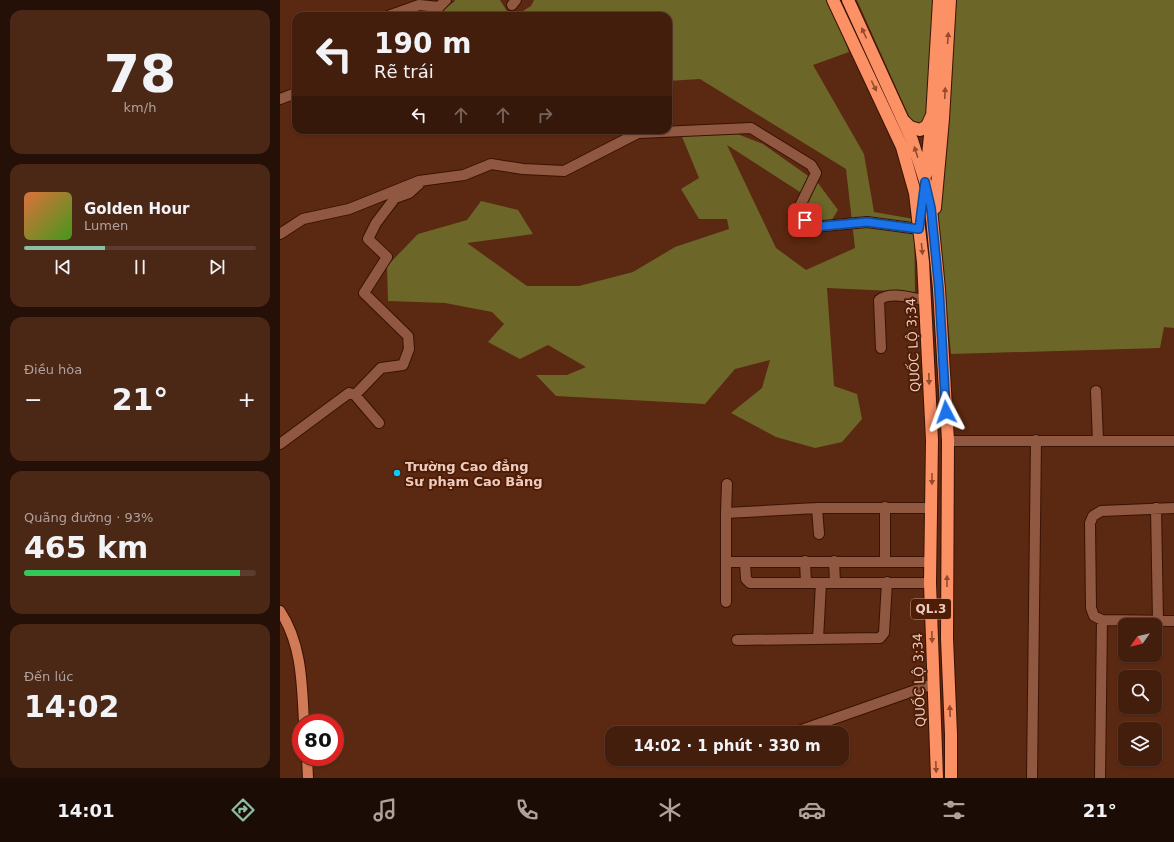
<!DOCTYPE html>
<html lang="vi">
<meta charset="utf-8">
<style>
:root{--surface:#441e0d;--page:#4b2716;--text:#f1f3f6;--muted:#afa29d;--line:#5c3c2e;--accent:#8abfa5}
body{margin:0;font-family:"DejaVu Sans",sans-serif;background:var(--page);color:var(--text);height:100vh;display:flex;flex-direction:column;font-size:15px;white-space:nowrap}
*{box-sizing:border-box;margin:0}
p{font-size:13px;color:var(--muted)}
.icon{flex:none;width:22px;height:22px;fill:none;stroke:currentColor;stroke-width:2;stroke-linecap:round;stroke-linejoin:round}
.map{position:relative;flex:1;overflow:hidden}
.drawer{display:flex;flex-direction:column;gap:10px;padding:10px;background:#251007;width:280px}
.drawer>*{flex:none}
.banner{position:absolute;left:12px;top:12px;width:380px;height:122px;border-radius:12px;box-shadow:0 1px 3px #0004,0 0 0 1px var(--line);background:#441e0d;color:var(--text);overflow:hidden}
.needle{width:26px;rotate:236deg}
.tools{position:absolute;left:838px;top:618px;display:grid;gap:8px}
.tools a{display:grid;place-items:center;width:44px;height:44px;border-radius:8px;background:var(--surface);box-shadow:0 1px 3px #0004,0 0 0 1px var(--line);font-size:20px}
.speed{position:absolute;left:12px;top:714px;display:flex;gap:8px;font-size:20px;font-weight:700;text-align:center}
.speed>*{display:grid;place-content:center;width:52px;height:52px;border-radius:50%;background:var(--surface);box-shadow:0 1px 3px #0004,0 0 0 1px var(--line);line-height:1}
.speed .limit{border:6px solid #d22;background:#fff;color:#111}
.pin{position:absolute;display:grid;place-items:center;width:34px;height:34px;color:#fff;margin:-17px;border-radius:8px;box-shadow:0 2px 6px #0006}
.me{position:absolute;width:44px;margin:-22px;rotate:356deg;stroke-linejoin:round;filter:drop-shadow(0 0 3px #0008)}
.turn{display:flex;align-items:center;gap:14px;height:84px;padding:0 16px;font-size:18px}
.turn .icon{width:52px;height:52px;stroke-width:2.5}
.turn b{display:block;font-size:28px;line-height:34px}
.lanes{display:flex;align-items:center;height:38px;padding:0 16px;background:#0003;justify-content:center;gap:20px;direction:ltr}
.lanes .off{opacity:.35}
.big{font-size:30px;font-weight:700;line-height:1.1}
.drawer .card{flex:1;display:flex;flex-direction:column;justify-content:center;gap:6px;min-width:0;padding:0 14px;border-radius:12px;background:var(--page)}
.drawer .dial{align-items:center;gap:0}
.dial b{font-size:52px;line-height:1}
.song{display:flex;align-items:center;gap:12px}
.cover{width:48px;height:48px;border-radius:6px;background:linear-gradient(135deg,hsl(20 70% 55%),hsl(100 70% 35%))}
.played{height:4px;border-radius:2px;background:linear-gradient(90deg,var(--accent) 35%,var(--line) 35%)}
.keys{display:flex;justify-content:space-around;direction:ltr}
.heat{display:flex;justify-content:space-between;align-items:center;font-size:22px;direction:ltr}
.charge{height:6px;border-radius:3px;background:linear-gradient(90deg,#34c759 93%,var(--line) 0)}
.trip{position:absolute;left:325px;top:726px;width:244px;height:40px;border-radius:12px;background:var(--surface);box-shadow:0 1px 3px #0004,0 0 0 1px var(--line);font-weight:700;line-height:40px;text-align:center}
.tab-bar{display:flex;height:64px;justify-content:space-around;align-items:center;background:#1b0c05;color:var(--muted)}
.tab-bar .icon{width:28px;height:28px}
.tab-bar .selected{color:var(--accent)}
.tab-bar b{font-size:18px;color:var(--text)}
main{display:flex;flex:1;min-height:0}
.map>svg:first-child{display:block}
.green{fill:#6d6629}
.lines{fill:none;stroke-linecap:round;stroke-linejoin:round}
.minor-casing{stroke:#391303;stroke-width:12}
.major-casing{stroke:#391303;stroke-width:12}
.highway-casing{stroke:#391303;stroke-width:14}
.minor{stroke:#905841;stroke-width:10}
.major{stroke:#d17a57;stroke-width:10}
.highway{stroke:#fc9165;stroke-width:12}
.oneway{fill:#944b2c}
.route-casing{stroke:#114b97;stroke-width:10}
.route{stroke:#1a73e8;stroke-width:7}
.poi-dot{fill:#08cbf9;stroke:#4f1d06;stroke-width:1.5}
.labels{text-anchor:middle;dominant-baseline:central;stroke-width:4;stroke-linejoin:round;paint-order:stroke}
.shield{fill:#4f1d06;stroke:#be9888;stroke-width:1}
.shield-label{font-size:12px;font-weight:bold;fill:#edccbf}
.street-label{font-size:13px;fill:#edccbf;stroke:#4f1d06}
.poi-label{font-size:13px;font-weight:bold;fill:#edccbf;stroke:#4f1d06;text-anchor:start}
</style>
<main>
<section class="drawer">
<div class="card dial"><b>78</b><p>km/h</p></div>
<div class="card">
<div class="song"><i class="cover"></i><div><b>Golden Hour</b><p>Lumen</p></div></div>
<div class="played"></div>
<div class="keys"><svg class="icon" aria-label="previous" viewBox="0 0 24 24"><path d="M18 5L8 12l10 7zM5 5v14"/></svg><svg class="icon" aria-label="pause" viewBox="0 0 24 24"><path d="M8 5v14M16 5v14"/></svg><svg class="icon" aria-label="next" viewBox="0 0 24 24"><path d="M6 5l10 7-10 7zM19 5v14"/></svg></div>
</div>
<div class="card"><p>Điều hòa</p>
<div class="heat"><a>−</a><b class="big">21°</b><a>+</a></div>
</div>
<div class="card"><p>Quãng đường · 93%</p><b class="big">465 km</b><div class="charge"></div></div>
<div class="card"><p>Đến lúc</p><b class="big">14:02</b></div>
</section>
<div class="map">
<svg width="894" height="778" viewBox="0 0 894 778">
<rect width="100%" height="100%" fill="#5b2811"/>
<path class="green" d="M 175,0 L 220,0 L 230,16 L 118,16 L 157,13 L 174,2 Z
M 254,0 L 549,0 L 569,52 L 533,65 L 584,154 L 594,212 L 634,219 L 635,292 L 547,288 L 554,386 L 577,394 L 582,419 L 562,442 L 535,448 L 496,437 L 451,413 L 482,388 L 490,360 L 455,369 L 425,404 L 276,396 L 256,375 L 287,375 L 306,367 L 268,345 L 240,359 L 208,342 L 224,324 L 212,312 L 165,303 L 108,301 L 107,266 L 138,234 L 187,220 L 201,201 L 238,210 L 253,234 L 187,243 L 247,286 L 299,286 L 353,272 L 395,247 L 449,229 L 447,219 L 419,219 L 401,189 L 419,178 L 398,127 L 442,128 L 483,144 L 538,183 L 558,210 L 548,226 L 533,221 L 523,194 L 447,145 L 496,248 L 526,270 L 575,248 L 566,169 L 420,79 L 388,81 L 388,16 L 235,16 L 251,6 Z
M 577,0 L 656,0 L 650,117 L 639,127 L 632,123 Z
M 674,0 L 894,0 L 894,328 L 884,327 L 880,348 L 671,354 L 658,213 Z"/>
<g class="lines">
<g class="minor-casing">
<path id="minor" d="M 232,5 L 236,0
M 108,16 L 139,5 L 159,7 L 166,0
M 0,99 L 16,93
M 0,234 L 23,219 L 69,209 L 139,181 L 184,175 L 211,164 L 243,169 L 284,171 L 358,133 L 471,128 L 531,165 L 536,173 L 517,212 L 533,227 L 587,222 L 639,229
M 601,348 L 599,300 C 610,291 631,298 645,300
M 816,391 L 818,441
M 75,395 L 101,368 L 123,365 L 129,349 L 128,336 L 84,293 L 107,257 L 88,239 L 96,223 L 115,198 L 129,193 L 139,184
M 668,441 L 894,441
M 0,444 L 69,393 L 75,395 L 99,423
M 537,508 L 539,534
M 876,508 L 878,621
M 894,508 L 821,511 L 813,516 L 810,523 L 811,608 L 814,616 L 822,620 L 894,621
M 446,513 L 447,484
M 525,561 L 526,583
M 554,561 L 555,583
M 446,562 L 465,562 L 466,579 L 470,583 L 650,583
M 465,562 L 650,562
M 605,562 L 605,507
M 446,602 L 446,513 L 537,508 L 652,508
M 538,639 L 541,583
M 457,640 L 600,638 L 604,633 L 607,582
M 513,733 L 653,684
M 752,778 L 756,440
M 820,778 L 822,620"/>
</g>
<g class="major-casing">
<path id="major" d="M 0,611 C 22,644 22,685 24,723
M 27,757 L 28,778"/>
</g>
<g class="highway-casing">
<path id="highway" d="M 553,0 L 622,147 L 635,193 L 643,262 L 652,440 L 650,583 L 657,778
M 568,0 L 632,140 L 646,184 L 651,208 L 659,289 L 668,441 L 667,638 L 671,734 L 671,778
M 624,121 L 630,127 L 640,130 L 647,126 L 651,117
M 646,174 L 652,117 L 659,0
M 655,208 L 663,119 L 670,0"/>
</g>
<use href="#minor" class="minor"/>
<use href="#major" class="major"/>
<use href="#highway" class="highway"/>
</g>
<defs><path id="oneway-solid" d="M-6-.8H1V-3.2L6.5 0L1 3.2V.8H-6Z"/></defs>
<g class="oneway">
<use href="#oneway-solid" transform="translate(584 33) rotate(-115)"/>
<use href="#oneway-solid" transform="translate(668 38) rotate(-86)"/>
<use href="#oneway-solid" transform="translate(594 86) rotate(64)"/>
<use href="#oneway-solid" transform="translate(665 93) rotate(-87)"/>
<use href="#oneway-solid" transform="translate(636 152) rotate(-108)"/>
<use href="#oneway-solid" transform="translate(642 249) rotate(84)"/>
<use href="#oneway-solid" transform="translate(649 379) rotate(88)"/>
<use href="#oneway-solid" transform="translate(652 479) rotate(90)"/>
<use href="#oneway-solid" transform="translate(667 581) rotate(-90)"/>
<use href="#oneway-solid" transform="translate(652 637) rotate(88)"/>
<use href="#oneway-solid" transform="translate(670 711) rotate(-92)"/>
<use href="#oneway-solid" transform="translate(656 767) rotate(88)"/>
</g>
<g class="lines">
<g class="route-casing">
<path id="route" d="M 525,220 L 533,227 L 587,222 L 639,229 L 645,182 L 651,208 L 659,289 L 666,412"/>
</g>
<use href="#route" class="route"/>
</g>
<circle class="poi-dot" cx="117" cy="473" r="4"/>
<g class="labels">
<rect class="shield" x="631" y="599" width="40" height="20" rx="3"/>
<g class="shield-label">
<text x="651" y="609">QL.3</text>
</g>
<g class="street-label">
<text transform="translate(633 345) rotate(-93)">QUỐC LỘ 3;34</text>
<text transform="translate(639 680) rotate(-92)">QUỐC LỘ 3;34</text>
</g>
<g class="poi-label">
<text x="125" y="466">Trường Cao đẳng<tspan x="125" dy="15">Sư phạm Cao Bằng</tspan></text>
</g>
</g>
</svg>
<div class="tools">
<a><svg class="needle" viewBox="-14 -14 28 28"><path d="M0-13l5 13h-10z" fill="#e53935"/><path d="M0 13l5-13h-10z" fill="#afa29d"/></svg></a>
<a><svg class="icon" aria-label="search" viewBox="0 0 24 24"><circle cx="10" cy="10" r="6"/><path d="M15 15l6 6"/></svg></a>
<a><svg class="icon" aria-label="layers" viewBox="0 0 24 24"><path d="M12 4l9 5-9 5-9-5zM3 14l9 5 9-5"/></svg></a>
</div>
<div class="speed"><div class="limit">80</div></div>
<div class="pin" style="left:525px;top:220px;background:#d93025"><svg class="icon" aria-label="arrive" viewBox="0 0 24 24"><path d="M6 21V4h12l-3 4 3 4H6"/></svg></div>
<svg class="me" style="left:666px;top:412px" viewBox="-20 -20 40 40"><path d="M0-17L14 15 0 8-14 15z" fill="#1a73e8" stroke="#fff" stroke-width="4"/></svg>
<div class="trip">14:02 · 1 phút · 330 m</div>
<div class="banner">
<div class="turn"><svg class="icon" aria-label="left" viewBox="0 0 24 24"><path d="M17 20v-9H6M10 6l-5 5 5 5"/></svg><div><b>190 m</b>Rẽ trái</div></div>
<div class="lanes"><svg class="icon" aria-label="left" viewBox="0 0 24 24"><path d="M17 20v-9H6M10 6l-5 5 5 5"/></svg><svg class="icon off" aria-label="ahead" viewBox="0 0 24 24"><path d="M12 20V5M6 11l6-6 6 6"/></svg><svg class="icon off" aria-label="ahead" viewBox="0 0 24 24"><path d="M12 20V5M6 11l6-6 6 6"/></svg><svg class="icon off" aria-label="right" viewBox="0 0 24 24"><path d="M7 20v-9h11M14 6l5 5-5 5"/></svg></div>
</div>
</div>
</main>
<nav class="tab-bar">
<b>14:01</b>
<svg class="icon selected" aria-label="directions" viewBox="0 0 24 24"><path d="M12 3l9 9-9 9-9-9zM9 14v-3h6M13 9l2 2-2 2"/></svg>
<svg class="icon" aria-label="music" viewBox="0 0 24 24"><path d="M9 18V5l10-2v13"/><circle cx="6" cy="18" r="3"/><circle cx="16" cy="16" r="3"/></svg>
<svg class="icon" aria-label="phone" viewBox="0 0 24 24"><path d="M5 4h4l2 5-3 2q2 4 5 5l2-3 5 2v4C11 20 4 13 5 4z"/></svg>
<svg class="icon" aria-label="climate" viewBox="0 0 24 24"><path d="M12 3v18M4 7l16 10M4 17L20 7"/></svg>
<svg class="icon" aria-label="car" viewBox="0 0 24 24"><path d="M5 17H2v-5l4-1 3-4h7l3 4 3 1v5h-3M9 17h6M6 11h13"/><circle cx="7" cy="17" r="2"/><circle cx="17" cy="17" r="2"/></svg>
<svg class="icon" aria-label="filters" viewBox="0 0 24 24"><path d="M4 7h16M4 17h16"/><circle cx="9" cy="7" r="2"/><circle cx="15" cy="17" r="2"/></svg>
<b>21°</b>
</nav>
